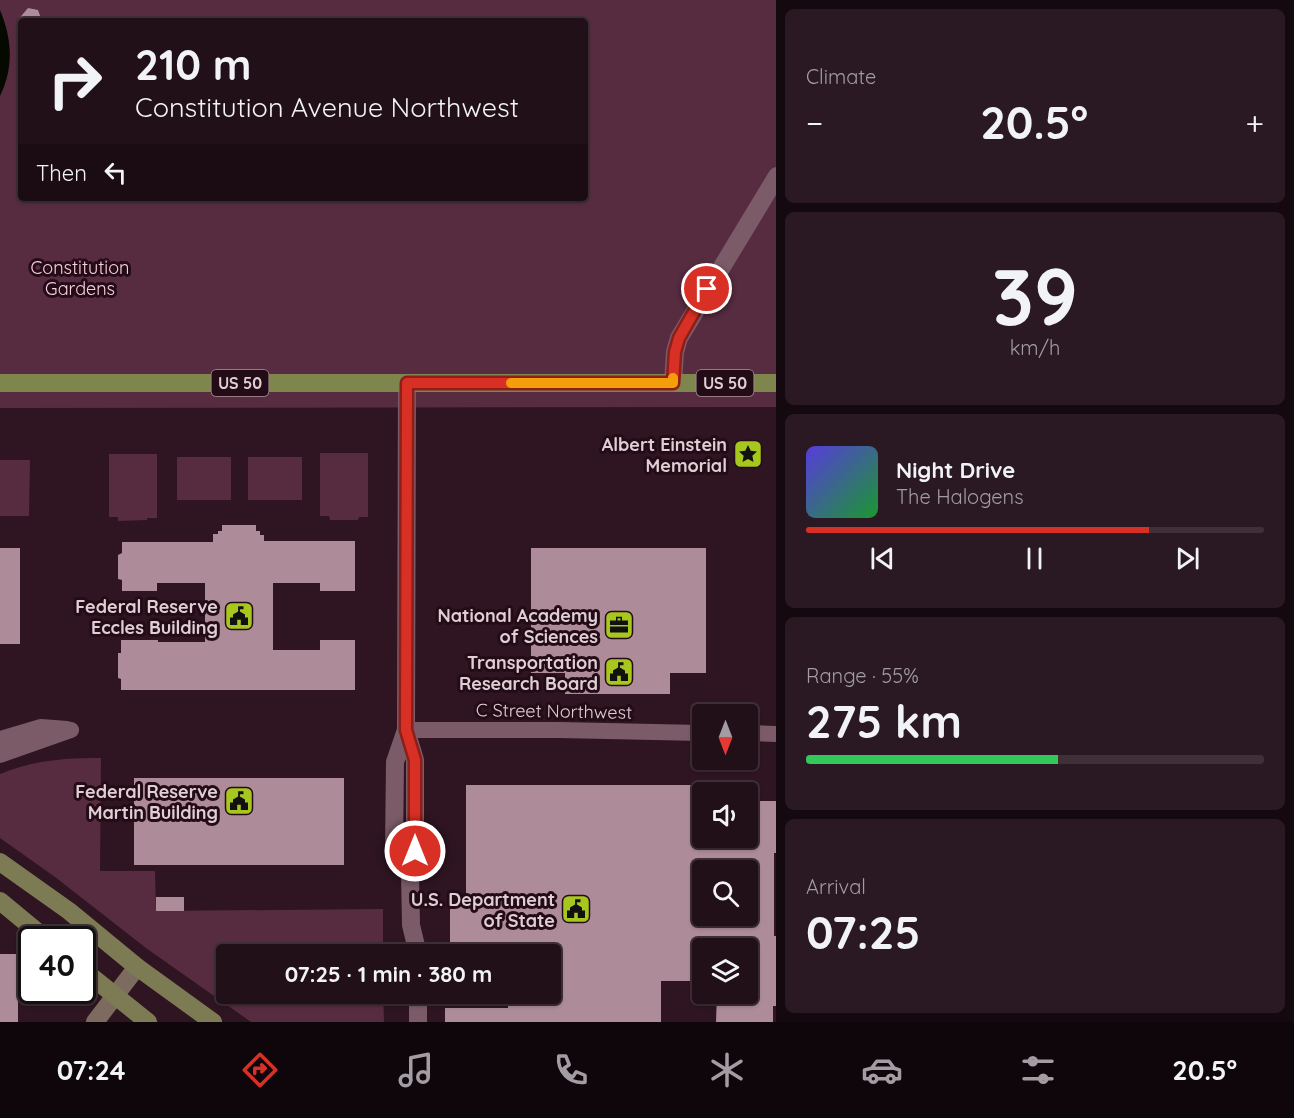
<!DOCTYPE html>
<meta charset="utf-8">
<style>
:root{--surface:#221019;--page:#2a1922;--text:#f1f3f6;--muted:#a29da2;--line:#3f3038;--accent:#d93025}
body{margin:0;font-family:Quicksand,sans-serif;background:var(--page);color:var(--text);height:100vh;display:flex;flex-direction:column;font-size:22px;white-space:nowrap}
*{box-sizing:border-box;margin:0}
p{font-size:20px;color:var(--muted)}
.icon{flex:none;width:33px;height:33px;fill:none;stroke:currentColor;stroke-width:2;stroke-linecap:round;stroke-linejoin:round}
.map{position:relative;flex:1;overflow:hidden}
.sheet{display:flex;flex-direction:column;gap:9px;padding:9px;background:#13090e;width:518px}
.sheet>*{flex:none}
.top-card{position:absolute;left:18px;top:18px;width:570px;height:183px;border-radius:6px;box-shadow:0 2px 4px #0004,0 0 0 2px var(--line);background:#221019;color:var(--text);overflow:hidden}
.needle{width:39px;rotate:180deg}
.controls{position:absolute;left:692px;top:704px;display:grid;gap:12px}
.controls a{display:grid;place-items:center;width:66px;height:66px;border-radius:6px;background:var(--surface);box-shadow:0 2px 4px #0004,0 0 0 2px var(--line);font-size:30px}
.speed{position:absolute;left:18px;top:926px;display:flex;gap:12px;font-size:30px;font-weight:700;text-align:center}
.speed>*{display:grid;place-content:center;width:78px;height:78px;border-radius:50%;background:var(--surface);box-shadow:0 2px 4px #0004,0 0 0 2px var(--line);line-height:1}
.speed .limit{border:3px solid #111;border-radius:9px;background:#fff;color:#111}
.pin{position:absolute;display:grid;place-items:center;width:51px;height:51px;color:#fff;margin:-26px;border:3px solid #fff;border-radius:50%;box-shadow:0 2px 6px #0007}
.me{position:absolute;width:66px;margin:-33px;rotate:0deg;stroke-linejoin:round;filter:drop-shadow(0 0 4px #0008)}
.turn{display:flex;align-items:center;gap:21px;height:126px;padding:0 18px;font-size:27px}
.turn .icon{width:78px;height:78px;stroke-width:2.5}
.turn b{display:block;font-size:42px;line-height:51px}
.then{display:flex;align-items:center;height:57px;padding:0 18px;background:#0003;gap:12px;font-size:22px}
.big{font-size:45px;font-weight:700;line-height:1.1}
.sheet .tile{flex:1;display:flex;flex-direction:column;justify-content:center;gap:9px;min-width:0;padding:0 21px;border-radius:9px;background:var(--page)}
.sheet .dial{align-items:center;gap:0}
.dial b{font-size:78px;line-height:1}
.song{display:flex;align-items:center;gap:18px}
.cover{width:72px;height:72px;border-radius:9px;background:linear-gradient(135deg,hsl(250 70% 55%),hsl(130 70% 35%))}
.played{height:6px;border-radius:3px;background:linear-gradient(90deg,var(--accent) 75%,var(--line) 75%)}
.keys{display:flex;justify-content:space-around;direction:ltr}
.heat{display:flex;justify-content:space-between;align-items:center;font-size:33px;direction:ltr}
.charge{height:9px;border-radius:4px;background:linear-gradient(90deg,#34c759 55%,var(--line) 0)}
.trip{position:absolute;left:216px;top:944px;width:345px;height:60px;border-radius:6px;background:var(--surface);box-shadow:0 2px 4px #0004,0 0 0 2px var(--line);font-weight:700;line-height:60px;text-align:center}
.dock{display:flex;height:96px;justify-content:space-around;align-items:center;background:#0e060a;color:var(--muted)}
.dock .icon{width:42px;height:42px}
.dock .current{color:var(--accent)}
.dock b{font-size:27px;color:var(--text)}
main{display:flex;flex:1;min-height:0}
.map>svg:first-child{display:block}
.green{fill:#572c40;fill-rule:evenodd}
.water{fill:#050900}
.building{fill:#ad8b99;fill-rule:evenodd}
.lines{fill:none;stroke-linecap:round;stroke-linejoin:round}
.minor{stroke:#7b5b68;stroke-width:16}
.tertiary{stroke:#7b5b68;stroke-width:18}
.secondary{stroke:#7c6b5e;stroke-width:18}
.primary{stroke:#7d7b54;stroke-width:18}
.trunk{stroke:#7e864d;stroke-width:18}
.route-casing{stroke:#8d1f18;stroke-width:15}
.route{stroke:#d93025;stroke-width:10}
.slow{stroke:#f59e0b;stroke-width:10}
.labels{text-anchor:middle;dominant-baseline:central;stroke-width:6;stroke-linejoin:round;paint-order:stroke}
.shield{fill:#240c17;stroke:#a8949c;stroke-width:1.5}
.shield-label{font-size:16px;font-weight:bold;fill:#e0ced5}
.park-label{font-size:18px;fill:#fcccdf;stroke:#240c17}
.poi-label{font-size:18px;font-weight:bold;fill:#e0ced5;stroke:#240c17;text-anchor:end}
.street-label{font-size:18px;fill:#e0ced5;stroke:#240c17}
</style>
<main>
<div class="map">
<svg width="777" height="1022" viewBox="0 0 777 1022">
<rect width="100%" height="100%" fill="#2e1521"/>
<path class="green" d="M 0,0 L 776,0 L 776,407 L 0,408 ZM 21,21 L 585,21 L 585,198 L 21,198 Z
M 320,453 L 368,453 L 368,517 L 359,517 L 358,520 L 330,520 L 329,516 L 320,516 Z
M 109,454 L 157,454 L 157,518 L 147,518 L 147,520 L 118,521 L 118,517 L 109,517 Z
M 177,457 L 231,457 L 231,500 L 177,500 Z
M 248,457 L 302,457 L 302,500 L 248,500 Z
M 0,460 L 30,460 L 29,516 L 0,516 Z
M 101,758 L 100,871 L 155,871 L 156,911 L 383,909 L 383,954 L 226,954 L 226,993 L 383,993 L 384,1022 L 251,1022 L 146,948 L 55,877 L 0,838 L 0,774 C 34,760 64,758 101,758 Z"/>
<path class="water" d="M 0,10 C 12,39 14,67 0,96 Z"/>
<path class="building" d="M 28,8 L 38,10 L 42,21 L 17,21 Z
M 222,525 L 256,525 L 256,531 L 260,531 L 260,535 L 264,535 L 264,541 L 355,541 L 355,591 L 320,591 L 320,583 L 273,583 L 273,650 L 320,650 L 320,640 L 355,640 L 355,690 L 121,690 L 121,679 L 118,678 L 118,653 L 121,653 L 121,640 L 158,640 L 158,642 L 205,642 L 205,583 L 157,583 L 157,591 L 122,591 L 122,580 L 118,579 L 118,555 L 122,553 L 122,542 L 213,542 L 213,534 L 218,534 L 218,531 L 222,531 Z
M 0,548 L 20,548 L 20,644 L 0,644 Z
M 531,548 L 706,548 L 706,673 L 670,673 L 670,694 L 565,694 L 565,673 L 531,673 Z
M 134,778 L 344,778 L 344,865 L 134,865 Z
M 466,785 L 702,785 L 702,837 L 747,837 L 747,801 L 777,801 L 777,853 L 774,853 L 774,936 L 777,936 L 777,1006 L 773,1006 L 773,1022 L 716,1022 L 717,993 L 747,993 L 747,948 L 702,948 L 702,981 L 661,981 L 661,1022 L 445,1022 L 445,1008 L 508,1008 L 508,1001 L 513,1000 L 513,993 L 550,993 L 550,954 L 461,954 L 461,946 L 450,946 L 450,903 L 466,903 ZM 702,870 L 747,870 L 747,915 L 702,915 Z
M 156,897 L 184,897 L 184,911 L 156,911 Z
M 0,954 L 18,954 L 18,1022 L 0,1022 Z"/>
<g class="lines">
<path class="minor" d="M 406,730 L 559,730 L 702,733
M 747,733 L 777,734
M 0,739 L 41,727 L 67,729
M 0,755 L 71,730"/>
<path class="tertiary" d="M 407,383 L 406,730 L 415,760 L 415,851 L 410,875 L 411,925 L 418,954
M 673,383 L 675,352 L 679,338 L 777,176
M 406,730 L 395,762 L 394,849 L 410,875
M 418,1022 L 418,993"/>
<path class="secondary" d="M 95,1022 L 137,967"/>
<path class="primary" d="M 0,862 L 69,911 L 137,967 L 213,1022
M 0,901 L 46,939
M 82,969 L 148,1022"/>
<path class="trunk" d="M 0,383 L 777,383"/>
</g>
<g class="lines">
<g class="route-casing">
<path id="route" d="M 415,851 L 415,760 L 406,730 L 407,383 L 673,383 L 675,352 L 679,338 L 707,289"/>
</g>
<use href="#route" class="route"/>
<path class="slow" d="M 511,383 L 673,383 L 673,378"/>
</g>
<defs>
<g id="sight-square" transform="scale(1.5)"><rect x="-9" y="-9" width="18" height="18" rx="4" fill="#a7c71e" stroke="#240c17"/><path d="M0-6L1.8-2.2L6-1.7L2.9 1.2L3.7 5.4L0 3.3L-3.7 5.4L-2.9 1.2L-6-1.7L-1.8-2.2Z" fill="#111"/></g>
<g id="civic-square" transform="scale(1.5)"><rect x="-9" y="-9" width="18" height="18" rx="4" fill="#a7c71e" stroke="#240c17"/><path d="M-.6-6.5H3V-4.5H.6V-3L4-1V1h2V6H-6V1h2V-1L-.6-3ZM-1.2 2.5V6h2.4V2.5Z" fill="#111"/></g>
<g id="office-square" transform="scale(1.5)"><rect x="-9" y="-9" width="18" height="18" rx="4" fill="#a7c71e" stroke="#240c17"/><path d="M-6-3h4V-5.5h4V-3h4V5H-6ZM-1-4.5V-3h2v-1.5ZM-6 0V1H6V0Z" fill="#111"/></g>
</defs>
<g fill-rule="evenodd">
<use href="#sight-square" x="748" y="454"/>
<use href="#civic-square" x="239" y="616"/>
<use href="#office-square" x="619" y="625"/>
<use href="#civic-square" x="619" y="672"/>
<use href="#civic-square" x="239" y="801"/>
<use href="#civic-square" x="576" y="909"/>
</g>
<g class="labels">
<g class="shield">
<rect x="211.5" y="370" width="57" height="26" rx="4.5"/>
<rect x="696.5" y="370" width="57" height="26" rx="4.5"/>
</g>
<g class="shield-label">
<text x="240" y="383">US 50</text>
<text x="725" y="383">US 50</text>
</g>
<g class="park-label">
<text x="80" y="267">Constitution<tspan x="80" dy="21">Gardens</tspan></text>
</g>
<g class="poi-label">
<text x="727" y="444">Albert Einstein<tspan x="727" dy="21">Memorial</tspan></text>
<text x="218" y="606">Federal Reserve<tspan x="218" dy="21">Eccles Building</tspan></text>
<text x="598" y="615">National Academy<tspan x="598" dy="21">of Sciences</tspan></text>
<text x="598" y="662">Transportation<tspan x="598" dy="21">Research Board</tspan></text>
<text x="218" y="791">Federal Reserve<tspan x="218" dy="21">Martin Building</tspan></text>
<text x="555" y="899">U.S. Department<tspan x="555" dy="21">of State</tspan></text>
</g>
<g class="street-label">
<text transform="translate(554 711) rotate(1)">C Street Northwest</text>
</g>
</g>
</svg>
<div class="controls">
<a><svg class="needle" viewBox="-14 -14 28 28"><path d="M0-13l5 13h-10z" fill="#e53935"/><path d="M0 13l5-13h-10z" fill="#a29da2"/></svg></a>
<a><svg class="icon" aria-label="sound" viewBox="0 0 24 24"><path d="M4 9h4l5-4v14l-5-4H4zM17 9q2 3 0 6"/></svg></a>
<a><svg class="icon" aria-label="search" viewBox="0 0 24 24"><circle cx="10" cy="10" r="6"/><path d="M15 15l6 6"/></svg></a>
<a><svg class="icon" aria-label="layers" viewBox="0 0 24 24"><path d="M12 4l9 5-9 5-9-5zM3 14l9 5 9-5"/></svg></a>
</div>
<div class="speed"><div class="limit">40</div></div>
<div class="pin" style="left:707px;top:289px;background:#d93025"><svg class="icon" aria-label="arrive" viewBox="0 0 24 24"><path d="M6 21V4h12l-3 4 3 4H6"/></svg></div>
<svg class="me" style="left:415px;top:851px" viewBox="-20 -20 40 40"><circle r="17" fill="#d93025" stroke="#fff" stroke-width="3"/><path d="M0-11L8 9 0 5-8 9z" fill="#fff"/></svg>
<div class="trip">07:25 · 1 min · 380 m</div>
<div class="top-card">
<div class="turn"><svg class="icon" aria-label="right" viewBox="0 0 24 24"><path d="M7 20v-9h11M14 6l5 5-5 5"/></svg><div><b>210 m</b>Constitution Avenue Northwest</div></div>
<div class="then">Then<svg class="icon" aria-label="left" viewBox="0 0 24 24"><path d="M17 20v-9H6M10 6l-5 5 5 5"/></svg></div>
</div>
</div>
<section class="sheet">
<div class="tile"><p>Climate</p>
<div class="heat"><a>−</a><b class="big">20.5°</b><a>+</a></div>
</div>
<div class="tile dial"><b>39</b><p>km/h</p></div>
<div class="tile">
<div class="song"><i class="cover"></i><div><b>Night Drive</b><p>The Halogens</p></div></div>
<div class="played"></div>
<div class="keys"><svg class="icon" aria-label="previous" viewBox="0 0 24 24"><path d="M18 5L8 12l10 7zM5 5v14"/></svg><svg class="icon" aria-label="pause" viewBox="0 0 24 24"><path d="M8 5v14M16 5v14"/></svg><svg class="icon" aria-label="next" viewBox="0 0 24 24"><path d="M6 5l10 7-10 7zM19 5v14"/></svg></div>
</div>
<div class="tile"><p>Range · 55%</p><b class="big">275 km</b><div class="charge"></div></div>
<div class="tile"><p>Arrival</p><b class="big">07:25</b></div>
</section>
</main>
<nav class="dock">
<b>07:24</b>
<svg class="icon current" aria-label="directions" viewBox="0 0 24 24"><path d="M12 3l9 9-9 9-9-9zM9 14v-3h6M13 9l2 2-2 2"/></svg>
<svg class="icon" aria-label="music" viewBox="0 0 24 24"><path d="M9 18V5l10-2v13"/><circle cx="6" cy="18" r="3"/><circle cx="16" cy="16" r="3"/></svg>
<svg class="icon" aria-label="phone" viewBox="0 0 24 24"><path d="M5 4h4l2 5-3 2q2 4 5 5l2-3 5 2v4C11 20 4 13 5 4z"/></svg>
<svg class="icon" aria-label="climate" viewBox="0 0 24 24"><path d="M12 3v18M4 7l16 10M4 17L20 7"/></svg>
<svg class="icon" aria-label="car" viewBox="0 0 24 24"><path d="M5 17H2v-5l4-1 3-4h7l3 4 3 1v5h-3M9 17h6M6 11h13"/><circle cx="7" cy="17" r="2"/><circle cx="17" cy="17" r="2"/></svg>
<svg class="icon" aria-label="filters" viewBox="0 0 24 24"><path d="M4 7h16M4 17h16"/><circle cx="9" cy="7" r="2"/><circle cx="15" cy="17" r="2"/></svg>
<b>20.5°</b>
</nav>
